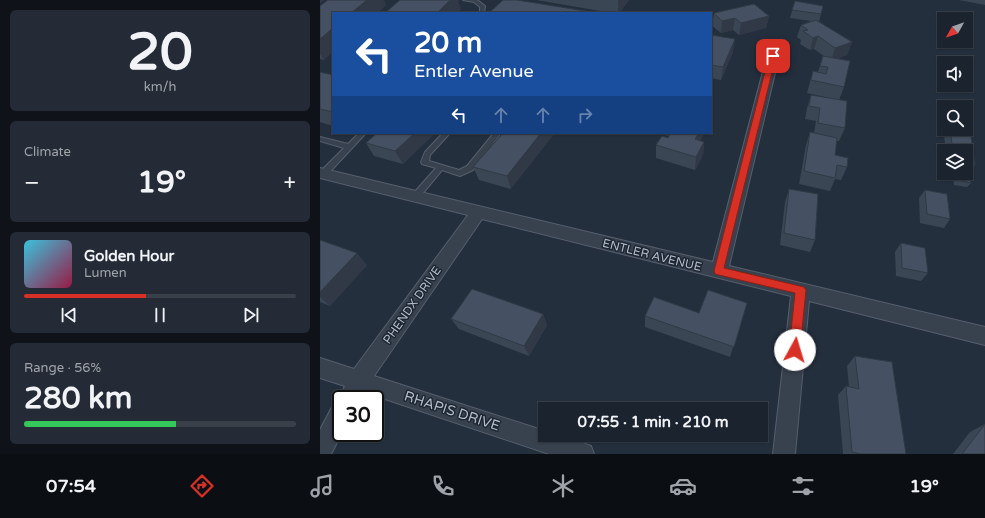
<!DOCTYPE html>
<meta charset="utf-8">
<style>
:root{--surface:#1b232e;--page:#242b36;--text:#f1f3f6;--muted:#a0a4aa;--line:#39404a;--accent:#d93025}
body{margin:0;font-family:"Varela Round",sans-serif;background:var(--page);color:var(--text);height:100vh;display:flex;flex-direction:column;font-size:15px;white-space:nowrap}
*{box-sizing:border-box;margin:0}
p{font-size:13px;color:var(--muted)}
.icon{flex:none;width:22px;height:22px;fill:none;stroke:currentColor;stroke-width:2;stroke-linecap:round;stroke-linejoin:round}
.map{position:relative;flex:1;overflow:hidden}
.panel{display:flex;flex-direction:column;gap:10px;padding:10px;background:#0f1319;width:320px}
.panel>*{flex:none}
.hud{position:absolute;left:12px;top:12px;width:380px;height:122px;border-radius:0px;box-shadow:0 1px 3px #0004,0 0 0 1px var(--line);background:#1a4fa0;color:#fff;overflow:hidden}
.needle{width:26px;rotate:230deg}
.tools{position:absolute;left:617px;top:12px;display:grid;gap:8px}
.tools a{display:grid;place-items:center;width:36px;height:36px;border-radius:0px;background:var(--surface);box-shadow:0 1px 3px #0004,0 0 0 1px var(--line);font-size:20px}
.speed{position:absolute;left:12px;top:390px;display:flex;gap:8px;font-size:20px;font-weight:700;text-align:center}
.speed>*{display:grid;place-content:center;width:52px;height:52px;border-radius:50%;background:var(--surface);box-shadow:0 1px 3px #0004,0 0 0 1px var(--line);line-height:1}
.speed .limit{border:2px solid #111;border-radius:6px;background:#fff;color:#111}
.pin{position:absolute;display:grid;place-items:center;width:34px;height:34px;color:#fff;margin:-17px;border-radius:8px;box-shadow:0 2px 6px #0006}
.me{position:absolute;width:44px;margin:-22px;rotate:6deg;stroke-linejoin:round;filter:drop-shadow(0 0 3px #0008)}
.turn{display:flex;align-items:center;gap:14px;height:84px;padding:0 16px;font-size:18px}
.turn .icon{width:52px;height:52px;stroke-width:2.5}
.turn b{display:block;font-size:28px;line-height:34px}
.lanes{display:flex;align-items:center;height:38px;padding:0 16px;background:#0003;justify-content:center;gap:20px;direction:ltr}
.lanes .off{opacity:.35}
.big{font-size:30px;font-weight:700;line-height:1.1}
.panel .tile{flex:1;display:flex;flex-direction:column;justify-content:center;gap:6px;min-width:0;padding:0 14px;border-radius:6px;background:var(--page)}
.panel .dial{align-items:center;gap:0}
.dial b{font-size:52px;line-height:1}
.song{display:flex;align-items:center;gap:12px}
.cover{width:48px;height:48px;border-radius:6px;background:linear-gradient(135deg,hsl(190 70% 55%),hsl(340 70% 35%))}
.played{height:4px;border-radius:2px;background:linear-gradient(90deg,var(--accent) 45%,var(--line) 45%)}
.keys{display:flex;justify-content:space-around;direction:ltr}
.heat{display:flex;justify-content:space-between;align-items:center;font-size:22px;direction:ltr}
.charge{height:6px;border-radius:3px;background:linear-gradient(90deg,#34c759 56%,var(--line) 0)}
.trip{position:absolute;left:218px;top:402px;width:230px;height:40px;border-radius:0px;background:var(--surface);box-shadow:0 1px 3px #0004,0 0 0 1px var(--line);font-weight:700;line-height:40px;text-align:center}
.tabs{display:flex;height:64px;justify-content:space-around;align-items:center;background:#0b0e12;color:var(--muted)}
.tabs .icon{width:28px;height:28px}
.tabs .active{color:var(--accent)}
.tabs b{font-size:18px;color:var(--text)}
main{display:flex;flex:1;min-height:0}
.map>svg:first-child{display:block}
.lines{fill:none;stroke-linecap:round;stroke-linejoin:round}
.service-casing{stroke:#565f6c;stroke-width:2}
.minor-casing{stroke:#565f6c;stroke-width:2}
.service{fill:#38414e;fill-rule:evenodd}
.minor{fill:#38414e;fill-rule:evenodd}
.wall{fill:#3b4654}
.shaded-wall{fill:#303945}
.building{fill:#455162;stroke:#303945}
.route{fill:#d93025;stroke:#8d1f18}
.labels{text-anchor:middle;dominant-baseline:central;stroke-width:3;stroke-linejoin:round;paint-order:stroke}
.street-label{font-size:12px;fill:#b4bcc9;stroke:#1d2633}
.near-street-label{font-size:14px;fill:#b4bcc9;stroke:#1d2633}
</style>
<main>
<section class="panel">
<div class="tile dial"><b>20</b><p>km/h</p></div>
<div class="tile"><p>Climate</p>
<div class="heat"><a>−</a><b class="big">19°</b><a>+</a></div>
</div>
<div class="tile">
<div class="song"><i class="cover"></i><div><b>Golden Hour</b><p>Lumen</p></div></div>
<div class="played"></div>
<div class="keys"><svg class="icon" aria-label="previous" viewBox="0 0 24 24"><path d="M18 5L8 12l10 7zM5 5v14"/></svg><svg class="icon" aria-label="pause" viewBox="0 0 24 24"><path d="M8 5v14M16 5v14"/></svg><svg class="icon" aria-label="next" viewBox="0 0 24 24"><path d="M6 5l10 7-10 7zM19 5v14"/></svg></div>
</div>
<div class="tile"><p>Range · 56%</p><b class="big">280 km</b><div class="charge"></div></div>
</section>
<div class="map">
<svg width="665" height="454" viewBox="0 0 665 454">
<rect width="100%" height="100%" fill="#242f3e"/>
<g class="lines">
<g class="service-casing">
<path id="service" d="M 143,0 L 157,0 L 165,6 L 164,13 L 160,13 L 160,7 L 154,2 Z
M 39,133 L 46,133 L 6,176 L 0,176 L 0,172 L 24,148 L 0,141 L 0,137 L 28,144 Z
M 123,133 L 130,133 L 110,155 L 109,161 L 139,170 L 147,166 L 174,133 L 181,133 L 153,170 L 140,176 L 122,170 L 98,199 L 92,199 L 91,197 L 92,195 L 116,168 L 102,164 L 101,162 L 105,152 Z"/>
</g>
<g class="minor-casing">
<path id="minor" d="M 453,53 L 459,56 L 409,266 L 665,327 L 665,345 L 489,301 L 475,454 L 453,454 L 471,296 L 162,219 L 54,376 L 225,431 L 225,435 C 241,435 256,440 271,446 L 274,454 L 229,454 L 44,392 L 40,399 L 21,399 L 22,433 L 11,454 L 0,454 L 0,430 L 13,405 L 20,403 L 19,399 L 25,386 L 0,378 L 0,358 L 34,369 L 148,215 L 0,178 L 0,168 L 393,262 L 447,56 Z"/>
</g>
<use href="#service" class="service"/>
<use href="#minor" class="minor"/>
</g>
<path class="wall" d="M 216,0 L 309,0 L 299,13 L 292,13 Z
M 639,0 L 665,0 L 665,5 Z
M 475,1 L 501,14 L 499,22 L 532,42 L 527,55 L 516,59 L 524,87 L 519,100 L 487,93 L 493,71 L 498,72 L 503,56 L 505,57 L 494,49 L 490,50 L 480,44 L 481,40 L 477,37 L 481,25 L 491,21 L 470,18 Z
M 66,5 L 57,13 L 13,13 L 4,60 L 0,59 L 0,6 Z
M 394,13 L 449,16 L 446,28 L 419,35 L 413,30 L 401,33 L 392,26 Z
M 391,35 L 413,52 L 401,80 L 391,78 Z
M 0,72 L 13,75 L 13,126 L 0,122 Z
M 491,95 L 525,128 L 519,141 L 517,141 L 515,155 L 527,167 L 521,180 L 515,179 L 510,191 L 479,184 L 486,145 L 490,132 L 494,133 L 496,121 L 485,119 L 487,108 Z
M 628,129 L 646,129 L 655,165 L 649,174 L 651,183 L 647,187 L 634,185 L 633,175 L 634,173 L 646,173 L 646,151 L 626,151 L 624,135 Z
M 57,133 L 115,133 L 83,164 L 54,156 L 46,143 Z
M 183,133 L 191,189 L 159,180 L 153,167 Z
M 345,133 L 384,133 L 380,141 L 384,142 L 383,155 L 375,170 L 336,158 L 336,145 L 348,138 L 349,136 L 345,135 Z
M 469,189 L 495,240 L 490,252 L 460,245 L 465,202 Z
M 605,190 L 630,219 L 624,228 L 600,223 L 599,198 Z
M 0,240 L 47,265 L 10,306 L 0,302 Z
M 581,243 L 608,273 L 601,281 L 576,276 L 575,252 Z
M 427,303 L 410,357 L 325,327 L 325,316 L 379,313 Z
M 223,314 L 227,325 L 209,356 L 139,329 L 131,319 Z
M 535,356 L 586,454 L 523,454 L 518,395 L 526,386 L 529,387 L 527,366 Z
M 665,424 L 665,454 L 633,454 L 650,432 Z"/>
<path class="shaded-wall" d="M 0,0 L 4,0 L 0,3 Z
M 47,0 L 64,0 L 66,5 L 57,13 L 31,13 Z
M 130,0 L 138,0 L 141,9 L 138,13 L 117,13 Z
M 298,0 L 309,0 L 299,13 L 298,13 Z
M 449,16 L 446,28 L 419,35 L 421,23 Z
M 415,18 L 413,30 L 401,33 L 402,21 Z
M 13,28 L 13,52 L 4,60 L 0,54 L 0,39 Z
M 498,36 L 494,49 L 490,50 L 493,38 Z
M 415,39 L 413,52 L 401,80 L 403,67 Z
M 532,42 L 527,55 L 511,61 L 515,48 Z
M 95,133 L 115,133 L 83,164 L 75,151 Z
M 221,133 L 235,133 L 191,189 L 187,176 Z
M 379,133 L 384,133 L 374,152 L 375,139 Z
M 384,142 L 383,155 L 375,170 L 376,157 Z
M 37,253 L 47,265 L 10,306 L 0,297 L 0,292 Z
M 223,314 L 227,325 L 209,356 L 204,346 Z"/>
<path class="building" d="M 8,0 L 47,0 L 31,13 L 13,13 L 13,28 L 0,39 L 0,6 Z
M 80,0 L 130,0 L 117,13 L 65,13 Z
M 183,0 L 197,0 L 278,13 L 169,13 Z
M 475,1 L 503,6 L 501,14 L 472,10 Z
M 434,4 L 449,16 L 421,23 L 415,18 L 402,21 L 394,13 Z
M 496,20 L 532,42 L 515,48 L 498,36 L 493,38 L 483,31 L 488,30 L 481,25 Z
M 391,35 L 415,39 L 403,67 L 391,65 Z
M 503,56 L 530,61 L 524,87 L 491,80 L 493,71 L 506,74 L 508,67 L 500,66 Z
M 0,72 L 13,75 L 13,112 L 0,109 Z
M 491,95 L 527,101 L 525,128 L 498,123 L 500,108 L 489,106 Z
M 630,129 L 646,129 L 650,130 L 655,165 L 646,163 L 646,151 L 633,151 Z
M 490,132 L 517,138 L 515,155 L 528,158 L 527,167 L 517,165 L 515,178 L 484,171 Z
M 57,133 L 95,133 L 75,151 L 46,143 Z
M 183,133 L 221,133 L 187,176 L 153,167 Z
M 351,133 L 379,133 L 375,139 L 384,142 L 376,157 L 336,145 L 342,136 L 348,138 Z
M 646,172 L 649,172 L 651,183 L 638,180 L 636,173 L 646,173 Z
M 469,189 L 498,194 L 495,240 L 464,233 Z
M 605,190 L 627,194 L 630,219 L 607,214 Z
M 0,240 L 37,253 L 0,292 Z
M 581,243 L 605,248 L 608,273 L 582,268 Z
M 152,289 L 223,314 L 204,346 L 131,319 Z
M 388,290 L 427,303 L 414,347 L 325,316 L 334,297 L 379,313 Z
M 535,356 L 572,362 L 586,454 L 541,454 L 532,452 L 526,386 L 539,389 Z
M 665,424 L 665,454 L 642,454 Z"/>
<path class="route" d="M 453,54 L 456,56 L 404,268 L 484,287 L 486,290 L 480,350 L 479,353 L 475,355 L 471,353 L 469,350 L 475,293 L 399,275 L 395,274 L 394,271 L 449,56 Z"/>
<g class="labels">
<g class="street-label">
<text transform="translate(332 255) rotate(14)">ENTLER AVENUE</text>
<text transform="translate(92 305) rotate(-55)">PHENDX DRIVE</text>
</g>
<g class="near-street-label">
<text transform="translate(132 411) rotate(18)">RHAPIS DRIVE</text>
</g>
</g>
</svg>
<div class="tools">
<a><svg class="needle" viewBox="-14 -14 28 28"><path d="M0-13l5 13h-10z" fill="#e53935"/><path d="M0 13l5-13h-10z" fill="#a0a4aa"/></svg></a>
<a><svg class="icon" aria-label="sound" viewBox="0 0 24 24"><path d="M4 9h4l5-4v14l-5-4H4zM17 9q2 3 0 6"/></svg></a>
<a><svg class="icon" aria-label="search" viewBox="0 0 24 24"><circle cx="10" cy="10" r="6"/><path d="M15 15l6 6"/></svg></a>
<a><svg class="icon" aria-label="layers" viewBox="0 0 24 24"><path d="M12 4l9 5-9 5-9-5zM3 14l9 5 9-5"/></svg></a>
</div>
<div class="speed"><div class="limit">30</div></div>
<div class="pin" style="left:453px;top:56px;background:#d93025"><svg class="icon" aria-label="arrive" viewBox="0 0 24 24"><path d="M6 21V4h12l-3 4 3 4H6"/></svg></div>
<svg class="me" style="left:475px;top:350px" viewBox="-20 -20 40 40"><circle r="19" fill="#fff"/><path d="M0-13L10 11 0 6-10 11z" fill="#d93025"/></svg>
<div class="trip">07:55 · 1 min · 210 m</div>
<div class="hud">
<div class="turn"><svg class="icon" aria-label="left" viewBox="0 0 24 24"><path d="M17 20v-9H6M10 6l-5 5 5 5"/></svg><div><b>20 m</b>Entler Avenue</div></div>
<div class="lanes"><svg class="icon" aria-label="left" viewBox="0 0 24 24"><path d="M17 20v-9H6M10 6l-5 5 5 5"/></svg><svg class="icon off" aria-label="ahead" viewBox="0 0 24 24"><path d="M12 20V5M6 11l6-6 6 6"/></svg><svg class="icon off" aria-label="ahead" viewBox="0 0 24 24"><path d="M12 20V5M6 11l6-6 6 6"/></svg><svg class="icon off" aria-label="right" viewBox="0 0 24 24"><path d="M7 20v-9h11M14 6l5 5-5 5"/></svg></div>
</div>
</div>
</main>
<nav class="tabs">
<b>07:54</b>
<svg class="icon active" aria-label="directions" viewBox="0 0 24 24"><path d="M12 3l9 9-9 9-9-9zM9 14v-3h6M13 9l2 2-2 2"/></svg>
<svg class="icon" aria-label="music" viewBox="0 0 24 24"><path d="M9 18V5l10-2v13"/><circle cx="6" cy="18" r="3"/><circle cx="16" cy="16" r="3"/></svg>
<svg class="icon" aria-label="phone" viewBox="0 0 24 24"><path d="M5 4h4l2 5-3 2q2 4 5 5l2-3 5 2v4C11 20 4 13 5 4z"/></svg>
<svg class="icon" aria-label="climate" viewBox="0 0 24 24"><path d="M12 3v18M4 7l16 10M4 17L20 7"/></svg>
<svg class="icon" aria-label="car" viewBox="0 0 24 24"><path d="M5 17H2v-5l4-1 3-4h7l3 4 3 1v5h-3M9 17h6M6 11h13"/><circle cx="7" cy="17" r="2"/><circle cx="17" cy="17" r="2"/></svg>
<svg class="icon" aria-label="filters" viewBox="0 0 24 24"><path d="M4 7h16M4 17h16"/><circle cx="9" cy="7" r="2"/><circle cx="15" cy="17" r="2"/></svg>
<b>19°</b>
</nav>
